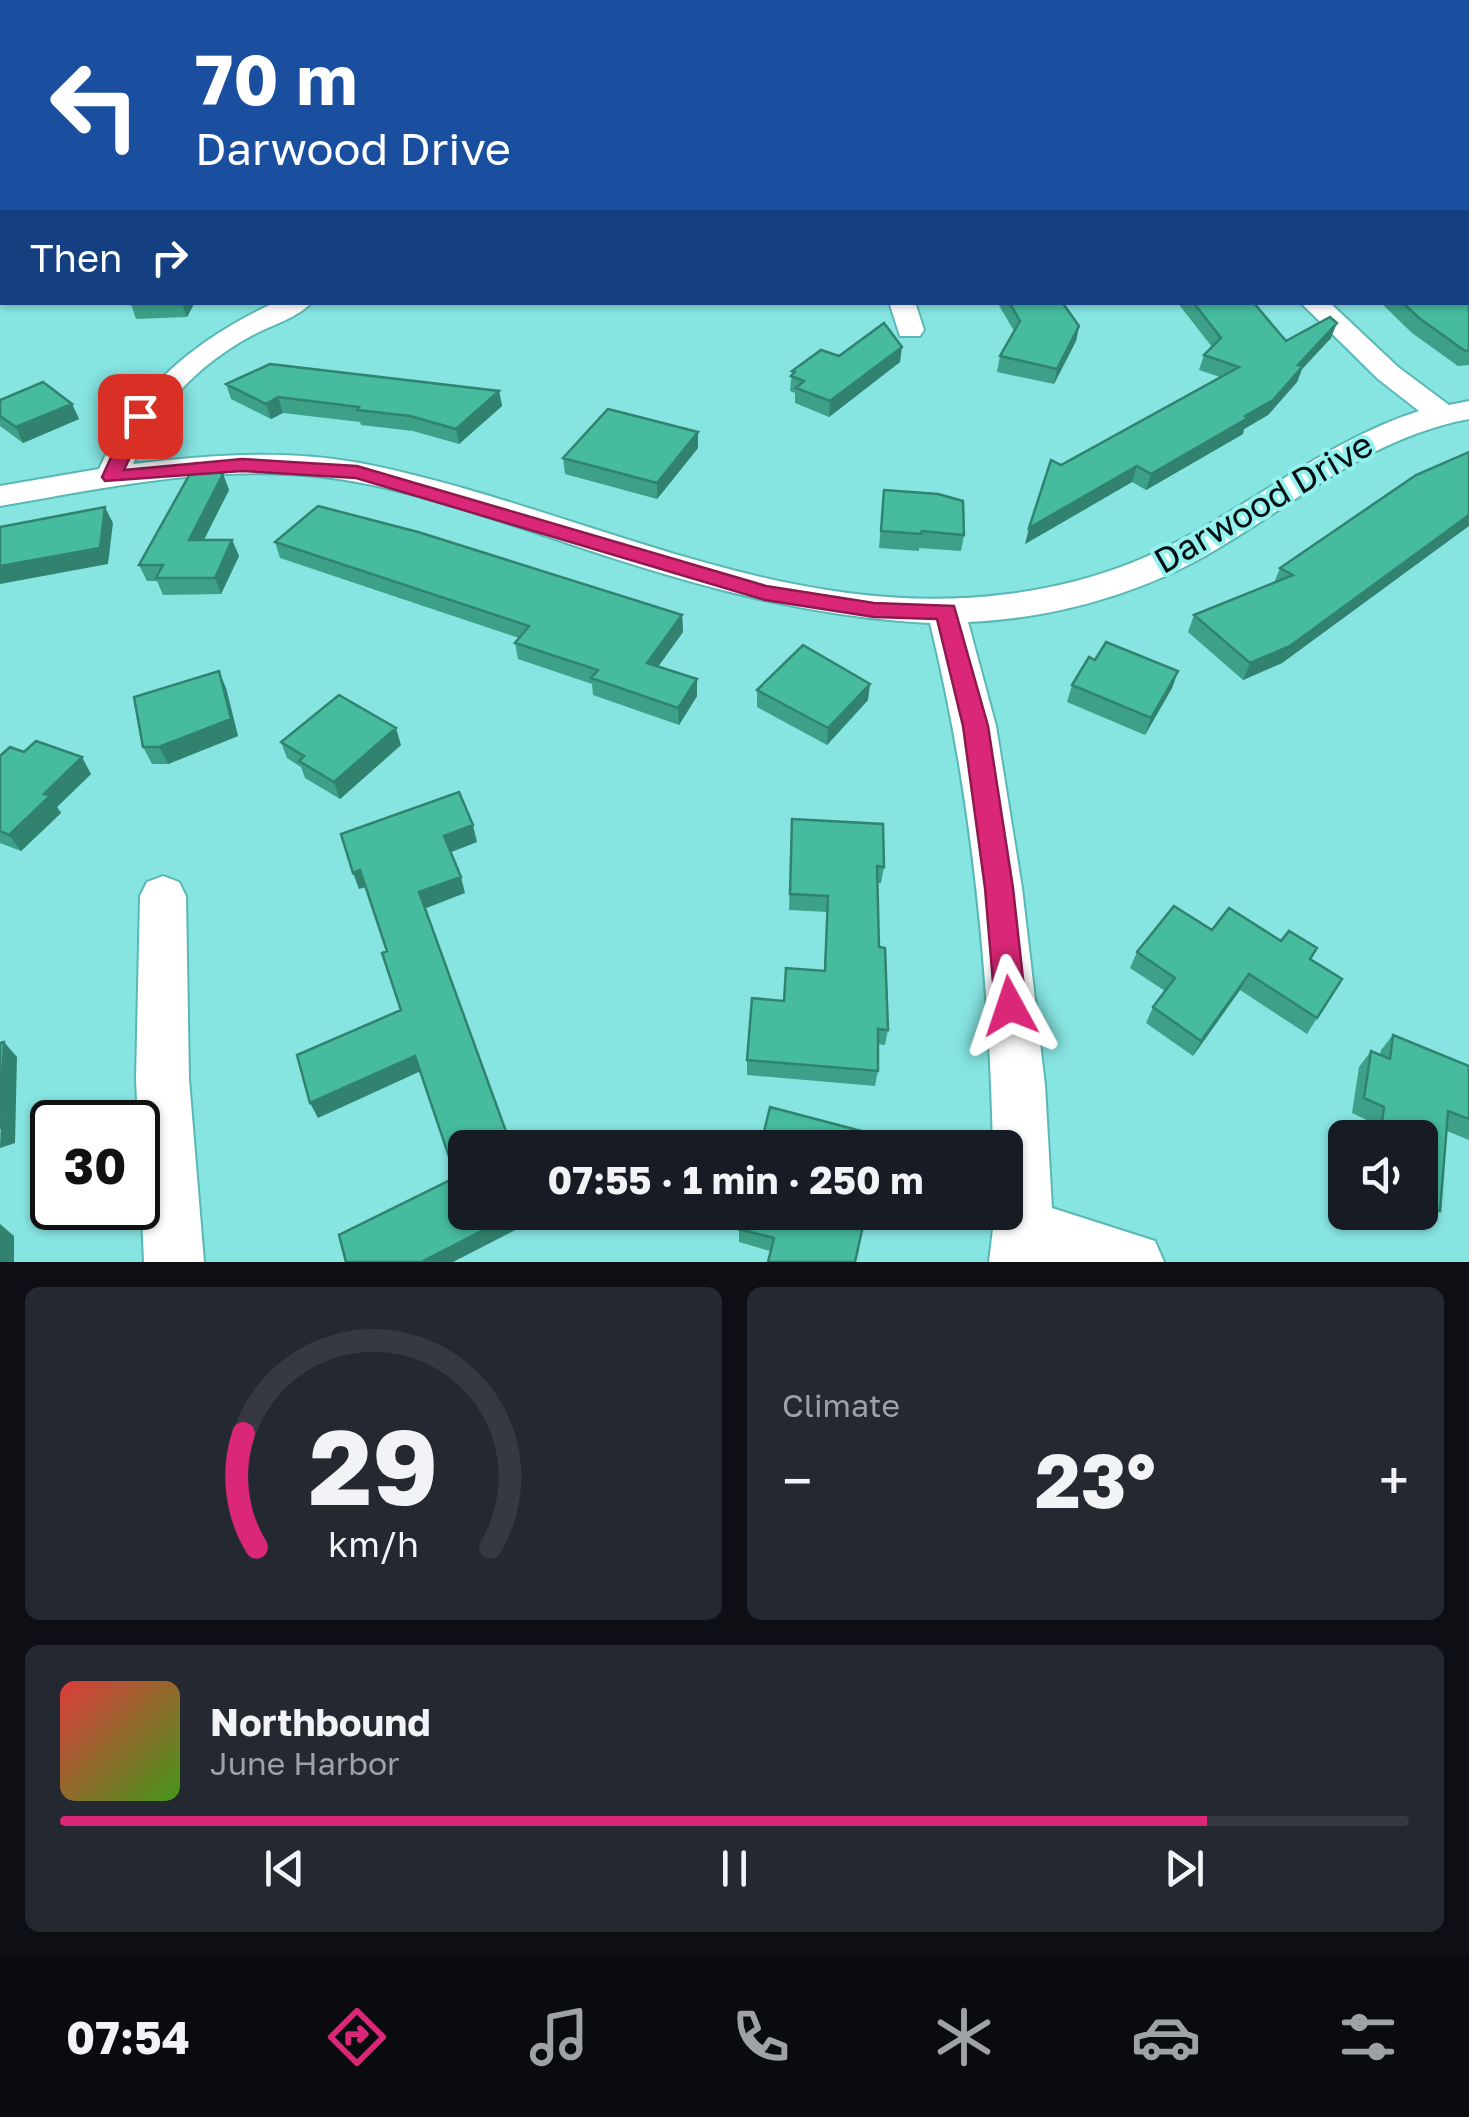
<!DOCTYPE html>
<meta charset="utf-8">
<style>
:root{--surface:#171b24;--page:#242831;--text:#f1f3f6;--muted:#9ea1a6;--line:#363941;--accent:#db2777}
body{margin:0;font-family:"Golos Text",sans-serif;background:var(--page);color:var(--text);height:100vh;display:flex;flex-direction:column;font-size:38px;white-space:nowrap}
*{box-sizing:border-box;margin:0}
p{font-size:32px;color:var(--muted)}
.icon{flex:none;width:55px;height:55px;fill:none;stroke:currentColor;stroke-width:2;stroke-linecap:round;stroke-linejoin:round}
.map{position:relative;height:1262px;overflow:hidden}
.sheet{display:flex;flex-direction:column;gap:25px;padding:25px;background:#0d0f14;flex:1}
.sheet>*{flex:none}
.banner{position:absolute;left:0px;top:0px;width:1470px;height:305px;box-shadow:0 2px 8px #0004;background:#1a4fa0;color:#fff;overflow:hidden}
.fabs{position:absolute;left:1328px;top:1120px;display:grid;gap:20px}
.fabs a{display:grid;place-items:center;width:110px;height:110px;border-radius:15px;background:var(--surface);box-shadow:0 2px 8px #0004;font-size:50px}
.speed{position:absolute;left:30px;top:1100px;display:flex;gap:20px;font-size:50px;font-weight:700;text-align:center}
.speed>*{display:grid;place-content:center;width:130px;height:130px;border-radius:50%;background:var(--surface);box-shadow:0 2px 8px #0004;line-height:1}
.speed .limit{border:5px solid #111;border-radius:15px;background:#fff;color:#111}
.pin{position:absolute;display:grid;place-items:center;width:85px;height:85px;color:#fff;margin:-42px;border-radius:20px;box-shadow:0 5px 15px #0006}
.me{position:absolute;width:110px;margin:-55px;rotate:355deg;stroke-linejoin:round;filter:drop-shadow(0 0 8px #0008)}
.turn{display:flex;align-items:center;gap:35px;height:210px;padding:0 30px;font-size:45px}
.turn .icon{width:130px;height:130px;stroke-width:2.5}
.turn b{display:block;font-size:70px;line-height:85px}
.then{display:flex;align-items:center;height:95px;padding:0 30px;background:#0003;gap:20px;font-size:38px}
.big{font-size:75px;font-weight:700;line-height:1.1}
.sheet .card{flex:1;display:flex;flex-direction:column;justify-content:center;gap:15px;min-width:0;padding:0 35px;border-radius:15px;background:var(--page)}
.sheet .dial{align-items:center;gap:0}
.dial svg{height:260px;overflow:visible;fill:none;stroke:var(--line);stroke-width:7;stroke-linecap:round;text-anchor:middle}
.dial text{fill:var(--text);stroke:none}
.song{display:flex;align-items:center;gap:30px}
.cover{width:120px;height:120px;border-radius:15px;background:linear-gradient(135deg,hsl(0 70% 55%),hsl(100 70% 35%))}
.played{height:10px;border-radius:5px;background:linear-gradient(90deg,var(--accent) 85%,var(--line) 85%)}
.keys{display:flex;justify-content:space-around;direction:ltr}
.heat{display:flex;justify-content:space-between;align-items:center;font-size:55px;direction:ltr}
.sheet .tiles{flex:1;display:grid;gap:25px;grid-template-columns:1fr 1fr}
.card:last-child{grid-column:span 2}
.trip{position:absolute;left:448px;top:1130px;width:575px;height:100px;border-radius:15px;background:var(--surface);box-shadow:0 2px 8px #0004;font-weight:700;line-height:100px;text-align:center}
.tabs{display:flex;height:160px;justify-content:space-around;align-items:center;background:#090b0e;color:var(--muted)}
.tabs .icon{width:70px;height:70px}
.tabs .current{color:var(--accent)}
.tabs b{font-size:45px;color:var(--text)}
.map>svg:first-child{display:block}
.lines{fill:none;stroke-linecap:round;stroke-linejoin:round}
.stream{fill:#a678bf;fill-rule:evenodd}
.street-casing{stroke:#59b8b5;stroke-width:4}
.secondary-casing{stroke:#59b8b5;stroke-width:58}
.street{fill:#fff;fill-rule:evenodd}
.secondary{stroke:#fff;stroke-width:52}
.wall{fill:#3ca188}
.shaded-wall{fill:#31836f}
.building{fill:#46bb9e;stroke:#31836f;stroke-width:2.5}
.route{fill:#db2777;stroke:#8e194d;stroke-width:2.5}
.labels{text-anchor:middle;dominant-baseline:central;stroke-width:8;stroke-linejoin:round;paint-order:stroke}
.street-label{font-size:35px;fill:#000f0f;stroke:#93f1ee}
</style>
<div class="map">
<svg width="1469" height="1262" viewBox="0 0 1469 1262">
<rect width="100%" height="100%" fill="#86e4e1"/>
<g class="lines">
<path class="stream" d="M 1468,37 L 1469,38 L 1469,42 L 1468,41 Z"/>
<g class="street-casing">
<path id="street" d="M 1189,0 L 1210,0 L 1211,2 L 1191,2 Z
M 1468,129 L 1469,129 L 1469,142 L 1468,142 Z
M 276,302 L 312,302 C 298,318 269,326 251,336 C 198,365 157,407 133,464 C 209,455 284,449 360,463 C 576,505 781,624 1008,594 C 1064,587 1117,572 1167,547 C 1254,504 1326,441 1419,411 L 1378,379 L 1300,302 L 1329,302 L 1398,367 L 1449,405 L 1469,401 L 1469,419 C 1362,439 1287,512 1194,562 C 1126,598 1045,619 968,622 L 996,726 L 1022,888 L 1045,1085 L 1052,1208 L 1155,1241 L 1164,1262 L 989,1262 L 995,1212 L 1005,1212 L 1005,1148 L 993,1148 C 989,972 972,794 930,623 C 805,617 689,584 570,544 C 487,517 402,485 315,476 C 210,465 103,488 0,506 L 0,486 L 99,469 C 136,388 196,339 276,302 Z
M 889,302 L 915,302 L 924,330 L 920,336 L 900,336 Z
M 163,876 L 179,882 L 186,896 L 189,1079 L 204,1262 L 144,1262 L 136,1079 L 140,896 L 147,882 Z"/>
</g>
<g class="secondary-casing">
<path id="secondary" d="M 0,5 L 5,0"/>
</g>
<use href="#street" class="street"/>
<use href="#secondary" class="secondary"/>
</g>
<path class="wall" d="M 1469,290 L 1469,365 L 1458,366 L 1412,333 L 1380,302 L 1468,302 Z
M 132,302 L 195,302 L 187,317 L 136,319 L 131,304 Z
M 997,302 L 1062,302 L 1079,326 L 1076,341 L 1054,384 L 997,372 L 1000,356 L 1014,331 Z
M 1177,302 L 1253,302 L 1286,341 L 1331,338 L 1302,369 L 1297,382 L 1268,415 L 1244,429 L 1243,434 L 1146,490 L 1132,482 L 1025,544 L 1061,465 L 1220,377 L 1199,370 L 1204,355 L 1212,347 Z
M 839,356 L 900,362 L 829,417 L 795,403 L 795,393 L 790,391 L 792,371 Z
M 226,384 L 499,391 L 502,406 L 459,444 L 413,431 L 361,425 L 360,422 L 283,413 L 271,419 L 231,399 Z
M 0,400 L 72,404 L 79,419 L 23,443 L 0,426 Z
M 698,432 L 698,448 L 657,499 L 565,474 L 563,458 Z
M 223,474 L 229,490 L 204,540 L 232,540 L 239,556 L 221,594 L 163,595 L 157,581 L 147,581 L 139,565 Z
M 884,490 L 964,535 L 961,551 L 919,548 L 919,551 L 879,548 Z
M 1464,529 L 1282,663 L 1243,680 L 1188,632 L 1194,615 L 1274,583 L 1280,568 Z
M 275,542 L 682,615 L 683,632 L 658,667 L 697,679 L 697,696 L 679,725 L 593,695 L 592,684 L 518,659 L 515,643 L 519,638 L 280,558 Z
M 1095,660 L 1178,671 L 1172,688 L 1145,735 L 1067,702 L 1072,685 Z
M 226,688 L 238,736 L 168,764 L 152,764 L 143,747 Z
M 757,690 L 868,700 L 827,745 L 757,707 Z
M 281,742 L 401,745 L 340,799 L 305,778 L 301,767 L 287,758 Z
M 24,752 L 91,774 L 57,807 L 61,813 L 21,851 L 0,843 L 0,756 Z
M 792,819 L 884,867 L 881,883 L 878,883 L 879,947 L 888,1030 L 885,1045 L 878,1044 L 878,1071 L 875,1086 L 747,1075 L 747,1060 L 824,971 L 827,912 L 789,910 Z
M 1212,930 L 1310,960 L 1342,979 L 1307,1034 L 1240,990 L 1193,1056 L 1146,1023 L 1153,1007 L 1165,991 L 1130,968 L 1137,952 Z
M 1393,1035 L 1469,1066 L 1469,1140 L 1447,1131 L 1440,1211 L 1426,1225 L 1398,1212 L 1420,1212 L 1420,1138 L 1369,1138 L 1371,1122 L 1352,1113 L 1359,1067 L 1371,1051 L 1380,1055 L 1381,1050 Z
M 867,1212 L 770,1251 L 739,1242 L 739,1229 Z"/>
<path class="shaded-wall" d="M 195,302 L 187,317 L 182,303 Z
M 1337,323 L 1331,338 L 1302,369 L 1297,382 L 1268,415 L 1244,429 L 1243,434 L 1146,490 L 1151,474 L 1245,416 L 1298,365 Z
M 1079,326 L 1076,341 L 1054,384 L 1057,369 Z
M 902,347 L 900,362 L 829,417 L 830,401 Z
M 499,391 L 502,406 L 459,444 L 456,429 Z
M 278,397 L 283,413 L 271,419 L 266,404 Z
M 72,404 L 79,419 L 23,443 L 16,427 Z
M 698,432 L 698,448 L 657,499 L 657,483 Z
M 1137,466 L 1132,482 L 1025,544 L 1029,528 Z
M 223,474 L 229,490 L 195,557 L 189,540 Z
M 105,507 L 113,523 L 108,564 L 0,584 L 0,566 Z
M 1469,515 L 1469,526 L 1282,663 L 1243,680 L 1250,663 Z
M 232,540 L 239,556 L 221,594 L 215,578 Z
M 682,615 L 683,632 L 648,680 L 647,663 Z
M 219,671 L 226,688 L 238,736 L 168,764 L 159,747 Z
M 1178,671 L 1172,688 L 1145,735 L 1151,718 Z
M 697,679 L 697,696 L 679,725 L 678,708 Z
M 870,684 L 868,700 L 827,745 L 828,728 Z
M 396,728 L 401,745 L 340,799 L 334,782 Z
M 82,757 L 91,774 L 57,807 L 61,813 L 21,851 L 9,835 L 44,794 Z
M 473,825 L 477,842 L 449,853 L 444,836 Z
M 360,870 L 366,887 L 359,889 L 353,873 Z
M 461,877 L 465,893 L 424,909 L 419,892 Z
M 1249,974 L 1240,990 L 1193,1056 L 1201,1041 Z
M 4,1042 L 17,1057 L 15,1143 L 0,1148 Z
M 415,1056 L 421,1071 L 318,1118 L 310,1103 Z
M 519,1212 L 535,1212 L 537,1219 L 453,1262 L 421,1262 Z
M 0,1224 L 14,1236 L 14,1262 L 0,1262 Z"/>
<path class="building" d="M 1468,289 L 1469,290 L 1469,350 L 1465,351 L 1419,318 L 1402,302 L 1468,302 Z
M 132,302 L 182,302 L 131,304 Z
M 1009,302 L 1062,302 L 1079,326 L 1057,369 L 1000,356 L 1020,321 Z
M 1193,302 L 1253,302 L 1286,341 L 1330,317 L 1337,323 L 1298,365 L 1303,366 L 1273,400 L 1245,416 L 1248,418 L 1151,474 L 1137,466 L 1029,528 L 1051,460 L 1061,465 L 1239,367 L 1204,355 L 1221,338 Z
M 884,323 L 902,347 L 830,401 L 796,388 L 804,381 L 791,376 L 795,372 L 792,371 L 821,350 L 839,356 Z
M 270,364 L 499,391 L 456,429 L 410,416 L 357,410 L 359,407 L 278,397 L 266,404 L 226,384 Z
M 43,382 L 72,404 L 16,427 L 0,416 L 0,400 Z
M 608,409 L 698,432 L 657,483 L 563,458 Z
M 1469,452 L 1469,515 L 1290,646 L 1250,663 L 1194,615 L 1293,575 L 1280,568 L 1416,475 Z
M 196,463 L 223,474 L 189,540 L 232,540 L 215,578 L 156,578 L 163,565 L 139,565 Z
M 884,490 L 938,494 L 963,501 L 964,535 L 922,531 L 921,534 L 881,531 Z
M 318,506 L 418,532 L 682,615 L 647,663 L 697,679 L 678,708 L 591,678 L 598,670 L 515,643 L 529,626 L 275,542 Z
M 105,507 L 100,548 L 0,566 L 0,527 Z
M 1106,642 L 1178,671 L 1151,718 L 1072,685 L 1089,657 L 1095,660 Z
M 803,645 L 870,684 L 828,728 L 757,690 Z
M 219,671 L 231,719 L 159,747 L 143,747 L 134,697 Z
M 339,695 L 396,728 L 334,782 L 299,761 L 304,756 L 281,742 Z
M 36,741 L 82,757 L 44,794 L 50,796 L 9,835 L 0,831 L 0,756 L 10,747 L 24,752 Z
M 459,792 L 473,825 L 444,836 L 461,877 L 419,892 L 512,1148 L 465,1148 L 465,1212 L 519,1212 L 421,1262 L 346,1262 L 339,1235 L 456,1177 L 415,1056 L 310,1103 L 297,1055 L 401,1010 L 382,953 L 387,951 L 360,870 L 353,873 L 341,834 Z
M 792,819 L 883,824 L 884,867 L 877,866 L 879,947 L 885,948 L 888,1030 L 878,1029 L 878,1071 L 747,1060 L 752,998 L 784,1001 L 786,968 L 825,971 L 828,896 L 790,894 Z
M 1174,906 L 1212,930 L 1229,908 L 1281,941 L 1289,931 L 1317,948 L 1310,959 L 1342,979 L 1317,1018 L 1249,974 L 1201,1041 L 1153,1007 L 1175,978 L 1137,952 Z
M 1393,1035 L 1469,1066 L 1469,1119 L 1448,1111 L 1440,1211 L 1420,1202 L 1420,1138 L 1380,1138 L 1384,1107 L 1364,1098 L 1371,1051 L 1390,1059 Z
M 4,1042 L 0,1128 L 0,1129 L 0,1043 Z
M 770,1107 L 861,1131 L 859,1141 L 870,1144 L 869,1148 L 760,1148 Z
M 743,1212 L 866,1212 L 855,1262 L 768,1262 L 774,1238 L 739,1229 Z"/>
<path class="route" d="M 140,410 L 149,416 L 124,470 L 242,459 L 357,466 L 766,586 L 874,603 L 954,606 L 988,726 L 1013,888 L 1026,1006 L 1021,1016 L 1010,1020 L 999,1016 L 995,1006 L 985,888 L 963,726 L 937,619 L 874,617 L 765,600 L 356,478 L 242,471 L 105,481 L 102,477 L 130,416 Z"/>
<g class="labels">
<g class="street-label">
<text transform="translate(1263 502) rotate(-30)">Darwood Drive</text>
</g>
</g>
</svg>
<div class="fabs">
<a><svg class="icon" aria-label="sound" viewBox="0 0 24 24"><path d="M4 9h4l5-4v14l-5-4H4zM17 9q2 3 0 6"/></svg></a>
</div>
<div class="speed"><div class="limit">30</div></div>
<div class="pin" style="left:140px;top:416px;background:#d93025"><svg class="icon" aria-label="arrive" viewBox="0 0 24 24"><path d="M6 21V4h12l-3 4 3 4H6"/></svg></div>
<svg class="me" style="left:1010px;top:1006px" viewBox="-20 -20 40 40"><path d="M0-17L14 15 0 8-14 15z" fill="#db2777" stroke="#fff" stroke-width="4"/></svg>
<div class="trip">07:55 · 1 min · 250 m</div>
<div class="banner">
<div class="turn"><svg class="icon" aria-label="left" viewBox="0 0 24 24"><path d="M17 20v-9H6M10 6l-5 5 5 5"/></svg><div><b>70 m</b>Darwood Drive</div></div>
<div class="then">Then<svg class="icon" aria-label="right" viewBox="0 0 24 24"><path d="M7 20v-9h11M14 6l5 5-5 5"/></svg></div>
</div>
</div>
<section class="sheet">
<div class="tiles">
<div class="card dial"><svg viewBox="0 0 100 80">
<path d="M14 69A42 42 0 1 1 86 69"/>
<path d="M14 69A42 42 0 0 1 10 34" stroke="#db2777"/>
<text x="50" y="56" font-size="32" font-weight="700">29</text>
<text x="50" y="72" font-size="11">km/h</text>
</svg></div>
<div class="card"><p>Climate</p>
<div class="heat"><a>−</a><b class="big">23°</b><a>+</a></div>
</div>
<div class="card">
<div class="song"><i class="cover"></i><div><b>Northbound</b><p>June Harbor</p></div></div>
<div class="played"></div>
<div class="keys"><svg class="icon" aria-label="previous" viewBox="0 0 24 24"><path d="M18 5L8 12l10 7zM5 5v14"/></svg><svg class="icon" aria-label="pause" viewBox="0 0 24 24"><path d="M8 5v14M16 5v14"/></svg><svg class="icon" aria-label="next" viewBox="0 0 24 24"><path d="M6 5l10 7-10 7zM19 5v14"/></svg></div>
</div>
</div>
</section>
<nav class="tabs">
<b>07:54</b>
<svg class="icon current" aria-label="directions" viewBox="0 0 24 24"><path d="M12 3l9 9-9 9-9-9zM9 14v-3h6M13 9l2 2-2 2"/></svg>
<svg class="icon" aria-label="music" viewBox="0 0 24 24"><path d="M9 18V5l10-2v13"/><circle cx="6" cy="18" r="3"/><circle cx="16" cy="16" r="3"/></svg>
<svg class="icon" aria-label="phone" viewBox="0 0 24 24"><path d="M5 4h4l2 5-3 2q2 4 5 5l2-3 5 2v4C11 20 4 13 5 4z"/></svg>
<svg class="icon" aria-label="climate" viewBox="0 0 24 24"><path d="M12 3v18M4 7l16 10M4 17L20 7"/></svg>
<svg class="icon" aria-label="car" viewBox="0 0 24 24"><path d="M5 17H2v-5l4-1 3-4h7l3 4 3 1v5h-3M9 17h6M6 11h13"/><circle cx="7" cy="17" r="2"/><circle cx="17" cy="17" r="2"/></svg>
<svg class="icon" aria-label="filters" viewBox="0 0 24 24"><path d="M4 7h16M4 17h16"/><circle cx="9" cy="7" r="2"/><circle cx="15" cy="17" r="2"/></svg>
</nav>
